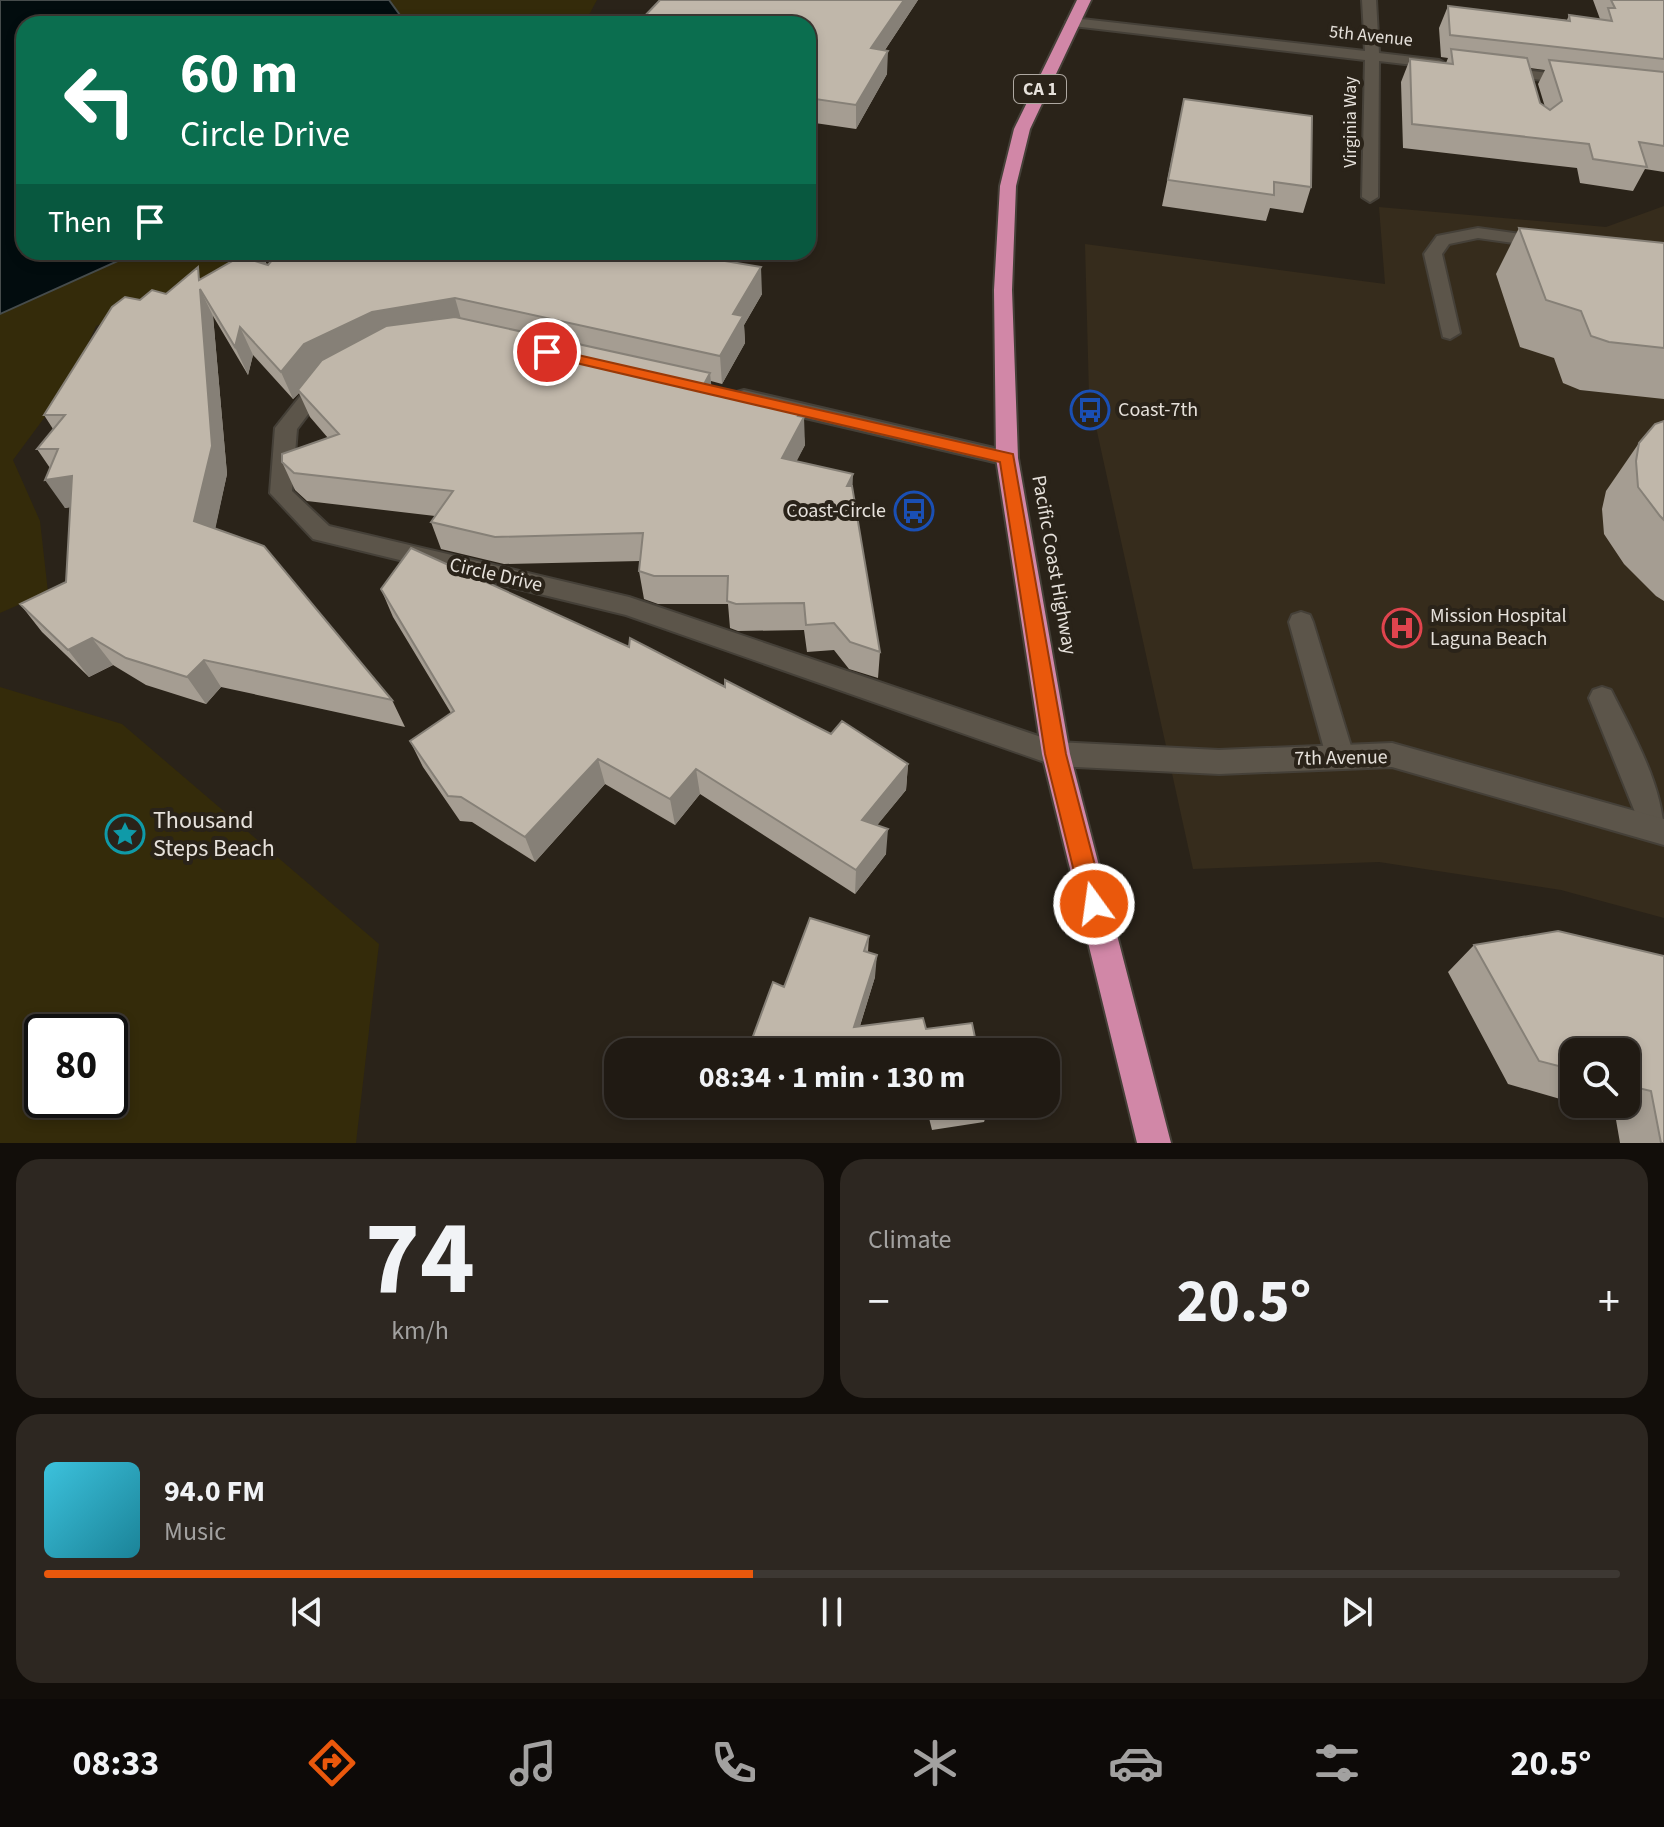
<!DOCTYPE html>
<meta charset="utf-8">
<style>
:root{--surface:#201a13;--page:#2d2721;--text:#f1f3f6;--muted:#a2a1a0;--line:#3d3833;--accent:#ea580c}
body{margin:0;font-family:"Source Sans 3",sans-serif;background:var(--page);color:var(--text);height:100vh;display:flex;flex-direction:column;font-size:30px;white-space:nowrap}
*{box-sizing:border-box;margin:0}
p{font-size:26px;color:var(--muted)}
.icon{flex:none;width:44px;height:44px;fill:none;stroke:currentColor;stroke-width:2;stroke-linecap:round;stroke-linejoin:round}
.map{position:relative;height:1143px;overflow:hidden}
.sheet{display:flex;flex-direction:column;gap:16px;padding:16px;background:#120e0a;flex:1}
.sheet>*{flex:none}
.hud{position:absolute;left:16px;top:16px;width:800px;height:244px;border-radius:24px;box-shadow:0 4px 12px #0003,0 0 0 2px var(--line);background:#0b6e4f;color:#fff;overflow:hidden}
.fabs{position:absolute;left:1560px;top:1038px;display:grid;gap:16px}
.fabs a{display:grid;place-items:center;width:80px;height:80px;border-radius:16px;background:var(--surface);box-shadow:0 4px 12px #0003,0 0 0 2px var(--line);font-size:40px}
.speed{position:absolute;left:24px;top:1014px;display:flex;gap:16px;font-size:40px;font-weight:700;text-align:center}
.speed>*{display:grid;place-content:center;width:104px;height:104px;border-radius:50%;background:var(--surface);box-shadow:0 4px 12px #0003,0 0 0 2px var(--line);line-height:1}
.speed .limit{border:4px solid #111;border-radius:12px;background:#fff;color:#111}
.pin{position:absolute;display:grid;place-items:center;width:68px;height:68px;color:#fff;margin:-34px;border:4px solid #fff;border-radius:50%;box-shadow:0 2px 8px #0007}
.me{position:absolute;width:88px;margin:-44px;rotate:346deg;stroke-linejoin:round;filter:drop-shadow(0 0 6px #0008)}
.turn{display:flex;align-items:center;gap:28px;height:168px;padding:0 32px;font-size:36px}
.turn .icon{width:104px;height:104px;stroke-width:2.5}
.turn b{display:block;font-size:56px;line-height:68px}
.then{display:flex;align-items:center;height:76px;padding:0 32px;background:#0003;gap:16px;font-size:30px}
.big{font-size:60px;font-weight:700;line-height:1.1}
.sheet .tile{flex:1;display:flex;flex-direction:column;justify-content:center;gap:12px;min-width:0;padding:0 28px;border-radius:24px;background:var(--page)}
.sheet .dial{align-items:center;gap:0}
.dial b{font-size:104px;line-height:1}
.song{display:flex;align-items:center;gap:24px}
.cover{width:96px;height:96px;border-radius:12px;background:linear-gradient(135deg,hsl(190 70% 55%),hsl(190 70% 35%))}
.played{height:8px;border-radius:4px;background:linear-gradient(90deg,var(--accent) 45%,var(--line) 45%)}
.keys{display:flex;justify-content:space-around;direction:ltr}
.heat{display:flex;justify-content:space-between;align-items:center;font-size:44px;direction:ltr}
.sheet .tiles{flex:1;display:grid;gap:16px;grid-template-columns:1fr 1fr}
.tile:last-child{grid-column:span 2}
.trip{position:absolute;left:604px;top:1038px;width:456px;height:80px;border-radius:24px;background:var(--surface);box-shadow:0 4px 12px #0003,0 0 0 2px var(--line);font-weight:700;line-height:80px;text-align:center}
.tabs{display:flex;height:128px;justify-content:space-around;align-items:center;background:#0d0a08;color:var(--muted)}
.tabs .icon{width:56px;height:56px}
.tabs .active{color:var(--accent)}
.tabs b{font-size:36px;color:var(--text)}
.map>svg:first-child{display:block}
.built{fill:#362c1c}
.sand{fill:#342b0a;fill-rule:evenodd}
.water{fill:#020c0e;stroke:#464c4c;stroke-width:2}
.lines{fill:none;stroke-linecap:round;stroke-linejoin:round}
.lane-casing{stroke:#454038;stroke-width:4}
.street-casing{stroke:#454038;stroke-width:4}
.highway-casing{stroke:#454038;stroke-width:4}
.lane{fill:#5c554a;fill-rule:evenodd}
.street{fill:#5c554a;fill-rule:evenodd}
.highway{fill:#d187a7;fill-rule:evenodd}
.wall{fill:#a59d92;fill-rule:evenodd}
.shaded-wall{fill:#868077}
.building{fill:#c0b7aa;stroke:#868077;stroke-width:2}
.route{fill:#ea580c;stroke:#983908;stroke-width:2}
.labels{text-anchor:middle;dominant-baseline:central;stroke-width:8;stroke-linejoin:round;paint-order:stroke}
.far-street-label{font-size:18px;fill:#e6e1db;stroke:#2a2319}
.shield{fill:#2a2319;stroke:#aea8a1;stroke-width:2}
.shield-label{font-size:18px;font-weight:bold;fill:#e6e1db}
.poi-label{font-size:20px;fill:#e6e1db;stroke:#2a2319;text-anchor:start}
.street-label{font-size:20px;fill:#e6e1db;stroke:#2a2319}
.near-poi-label{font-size:24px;fill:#e6e1db;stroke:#2a2319;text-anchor:start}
</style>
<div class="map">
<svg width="1664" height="1143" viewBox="0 0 1664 1143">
<rect width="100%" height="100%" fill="#2a2319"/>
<path class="built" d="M 1664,206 L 1664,918 L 1561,890 L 1379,862 L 1193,869 L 1089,395 L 1085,244 L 1385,284 L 1379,207 L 1606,227 Z"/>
<path class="sand" d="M 389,0 L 597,0 L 584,24 L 404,24 Z
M 130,252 L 264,252 L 96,326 L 70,383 L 13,460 L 40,521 L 48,592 L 0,613 L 0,314 L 118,261 Z
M 0,687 L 122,724 L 379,944 L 356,1143 L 0,1143 ZM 110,1032 L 110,1100 L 42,1100 L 42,1032 Z"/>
<path class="water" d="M 0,0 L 389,0 L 405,22 L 24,24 L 24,252 L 130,252 L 118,261 L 0,314 Z"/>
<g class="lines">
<g class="lane-casing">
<path id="lane" d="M 1478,228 L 1543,237 L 1552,242 L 1543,247 L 1478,238 L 1449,244 L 1442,254 L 1460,333 L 1450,339 L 1443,337 L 1424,254 L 1437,236 Z
M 1301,612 L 1310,615 L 1313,622 L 1354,756 L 1350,764 L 1340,768 L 1330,764 L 1326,756 L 1289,622 L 1292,615 Z
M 1602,687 L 1611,690 C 1633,734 1664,787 1664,837 L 1655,840 L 1645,836 L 1641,827 L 1589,698 L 1593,690 Z"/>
</g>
<g class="street-casing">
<path id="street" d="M 1362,0 L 1376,0 L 1379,53 L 1439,60 L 1446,64 L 1439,68 L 1379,61 L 1378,197 L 1370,202 L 1362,197 L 1365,60 L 1073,26 L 1066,22 L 1073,18 L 1365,51 Z
M 1500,67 L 1574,76 L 1581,80 L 1574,84 L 1495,74 L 1493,71 Z
M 324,374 L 334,380 L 297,429 L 292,491 L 329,526 L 629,597 L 1056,742 L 1219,750 L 1392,743 L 1664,819 L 1664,845 L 1392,767 L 1219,774 L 1056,766 L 626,615 L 313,539 L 270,493 L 275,428 L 317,375 Z
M 744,390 L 1007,451 L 1015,453 L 1018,458 L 1015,463 L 1007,465 L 737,402 L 734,397 L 737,392 Z"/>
</g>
<g class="highway-casing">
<path id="highway" d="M 1077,0 L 1091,0 L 1030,129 L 1016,186 L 1012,290 L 1018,458 L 1070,754 L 1171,1143 L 1137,1143 L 1042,754 L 996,458 L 994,290 L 1000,186 L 1014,129 Z"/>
</g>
<use href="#lane" class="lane"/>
<use href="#street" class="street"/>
<use href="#highway" class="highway"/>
</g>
<path class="wall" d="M 660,0 L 918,0 L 885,50 L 887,74 L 856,129 L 808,122 L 808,24 Z
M 1593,0 L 1664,0 L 1664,172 L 1645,169 L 1633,191 L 1580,183 L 1577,168 L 1403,148 L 1401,82 L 1410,59 L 1446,63 L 1448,58 L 1441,57 L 1439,28 L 1448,6 L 1567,20 L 1569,15 L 1600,19 ZM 1530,68 L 1545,70 L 1538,84 L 1545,107 L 1540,103 Z
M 1184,99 L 1311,187 L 1303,213 L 1270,208 L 1266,221 L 1162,206 Z
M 1519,228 L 1664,243 L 1664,399 L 1580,390 L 1563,383 L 1554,358 L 1520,347 L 1496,274 Z
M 248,252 L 261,252 L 267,265 L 399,256 L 403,252 L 733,252 L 727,261 L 762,294 L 744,325 L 745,343 L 722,384 L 711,381 L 711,388 L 776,406 L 801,411 L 805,445 L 796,461 L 852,488 L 880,652 L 878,678 L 849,669 L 834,650 L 807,652 L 804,630 L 738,631 L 730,628 L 728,604 L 658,604 L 644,599 L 639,571 L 640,561 L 504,564 L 441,549 L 431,522 L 435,516 L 307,501 L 295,490 L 282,462 L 328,438 L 310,417 L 299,393 L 293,399 L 253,355 L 248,375 L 213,316 L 227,474 L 215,528 L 392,700 L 405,727 L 221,687 L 206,704 L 146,685 L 113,665 L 89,677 L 42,632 L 20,604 L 66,582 L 70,507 L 65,508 L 50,468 L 37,449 L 53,429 L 44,415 L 140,300 L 166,294 L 203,278 Z
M 1664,421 L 1664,601 L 1656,596 L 1624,564 L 1604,534 L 1602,509 L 1606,491 L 1639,443 Z
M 381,589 L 629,647 L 831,734 L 908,764 L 906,790 L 877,825 L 886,854 L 855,894 L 700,794 L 675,825 L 605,784 L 535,862 L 472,822 L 460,821 L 423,767 L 410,741 L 451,713 L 393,617 Z
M 869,936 L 868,952 L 875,977 L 860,1026 L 926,1029 L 978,1052 L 754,1052 L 752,1039 L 784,987 Z
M 1474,945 L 1664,956 L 1664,1143 L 1620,1143 L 1615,1114 L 1579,1104 L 1626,1104 L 1626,1052 L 1574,1052 L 1574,1103 L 1508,1084 L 1448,972 Z
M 898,1104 L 990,1104 L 984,1122 L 932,1130 L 928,1114 Z"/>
<path class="shaded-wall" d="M 904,0 L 918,0 L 871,71 L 871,48 Z
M 888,51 L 887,74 L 856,129 L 856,105 Z
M 257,252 L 261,252 L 270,274 L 255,261 Z
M 711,252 L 733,252 L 709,285 L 707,258 Z
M 761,267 L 762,294 L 744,325 L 745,343 L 722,384 L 720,356 L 733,314 Z
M 200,289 L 213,316 L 227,474 L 211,549 L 194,521 Z
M 455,298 L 463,326 L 298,390 L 299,393 L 293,399 L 281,372 L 304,344 L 372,312 Z
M 240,327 L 253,355 L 248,375 L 235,347 Z
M 710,373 L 713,401 L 703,386 Z
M 801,411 L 801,423 L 804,417 L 805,445 L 784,486 L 782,458 Z
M 853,474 L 852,502 L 847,486 Z
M 72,476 L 90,504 L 65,508 L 45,480 Z
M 92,638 L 113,665 L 89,677 L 68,650 Z
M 204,660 L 221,687 L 206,704 L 187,677 Z
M 598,759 L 605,784 L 535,862 L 525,837 Z
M 908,764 L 906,790 L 861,845 L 862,820 Z
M 696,769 L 700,794 L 675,825 L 670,799 Z
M 888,829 L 886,854 L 855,894 L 856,870 Z
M 877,955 L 875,977 L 853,1048 L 854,1027 Z"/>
<path class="building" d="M 660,0 L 904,0 L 871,48 L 888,51 L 856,105 L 808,98 L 808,24 L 637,24 Z
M 1611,0 L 1664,0 L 1664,59 L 1450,35 L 1448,6 L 1570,21 L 1569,15 L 1612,21 L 1608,8 L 1615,8 Z
M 1451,49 L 1527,58 L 1540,103 L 1550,110 L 1562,101 L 1549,60 L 1664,72 L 1664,146 L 1639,142 L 1647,167 L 1593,159 L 1589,144 L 1412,124 L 1410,59 L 1453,64 Z
M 1184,99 L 1312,116 L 1311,187 L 1274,182 L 1274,195 L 1168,180 Z
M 1519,228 L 1664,243 L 1664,348 L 1609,342 L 1591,336 L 1581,311 L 1546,300 Z
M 248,252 L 257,252 L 255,261 L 268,265 L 277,254 L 283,252 L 379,252 L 399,256 L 403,252 L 711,252 L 707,258 L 761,267 L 733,314 L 743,316 L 720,356 L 455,298 L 372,312 L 304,344 L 281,372 L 240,327 L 235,347 L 200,289 L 212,446 L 194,521 L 264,546 L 392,700 L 204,660 L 187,677 L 126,658 L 92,638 L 68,650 L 20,604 L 66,582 L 72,476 L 45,480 L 58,449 L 37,449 L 65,415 L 44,415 L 112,307 L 125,297 L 140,300 L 152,290 L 166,294 L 198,267 L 199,280 Z
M 455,317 L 710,373 L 703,386 L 776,401 L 773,405 L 801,411 L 798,416 L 804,417 L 782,458 L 853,474 L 847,486 L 852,486 L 880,652 L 850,642 L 834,623 L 806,625 L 804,603 L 736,604 L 727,601 L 728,576 L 654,576 L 639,571 L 643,533 L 495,537 L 431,522 L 453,491 L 294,473 L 282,462 L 282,454 L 339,434 L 298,390 L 322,360 L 386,326 Z
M 1664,421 L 1664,520 L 1660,516 L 1638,487 L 1636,461 L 1639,443 L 1655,424 Z
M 411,548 L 629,647 L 630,638 L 725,687 L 725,680 L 831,734 L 842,721 L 908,764 L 862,820 L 888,829 L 856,870 L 696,769 L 670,799 L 598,759 L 525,837 L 461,797 L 448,796 L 410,741 L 454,711 L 381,589 Z
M 810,918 L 869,936 L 864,951 L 877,955 L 854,1027 L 923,1018 L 926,1029 L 972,1023 L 978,1052 L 786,1052 L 752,1039 L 773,982 L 784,987 Z
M 1558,931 L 1664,956 L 1664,1143 L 1661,1143 L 1651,1091 L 1626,1085 L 1626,1052 L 1574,1052 L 1574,1070 L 1539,1061 L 1474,945 Z
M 934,1104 L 985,1104 L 935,1112 Z"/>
<path class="route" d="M 547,348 L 1013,454 L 1066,754 L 1105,904 L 1102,911 L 1094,914 L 1085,911 L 1082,904 L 1045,754 L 1000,462 L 542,355 L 540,352 Z"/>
<defs>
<g id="bus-ring" transform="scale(2)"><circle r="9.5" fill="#2a2319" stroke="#1a4fb4" stroke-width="1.5"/><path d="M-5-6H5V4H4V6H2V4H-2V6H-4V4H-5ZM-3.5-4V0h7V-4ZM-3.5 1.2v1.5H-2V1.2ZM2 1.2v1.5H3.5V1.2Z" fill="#1a4fb4"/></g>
<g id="hospital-ring" transform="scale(2)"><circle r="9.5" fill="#2a2319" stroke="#e0444e" stroke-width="1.5"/><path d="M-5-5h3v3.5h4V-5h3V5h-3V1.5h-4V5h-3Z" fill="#e0444e"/></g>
<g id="sight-ring" transform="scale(2)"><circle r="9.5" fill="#2a2319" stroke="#0f9aa8" stroke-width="1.5"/><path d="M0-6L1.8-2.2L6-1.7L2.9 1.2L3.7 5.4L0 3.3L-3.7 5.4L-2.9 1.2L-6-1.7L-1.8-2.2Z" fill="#0f9aa8"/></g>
</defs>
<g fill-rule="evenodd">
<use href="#bus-ring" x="1090" y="410"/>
<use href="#bus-ring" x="914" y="511"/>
<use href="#hospital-ring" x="1402" y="628"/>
<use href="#sight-ring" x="125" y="834"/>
</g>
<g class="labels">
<g class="far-street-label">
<text transform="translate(1371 36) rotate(6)">5th Avenue</text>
<text transform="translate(1350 122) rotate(-90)">Virginia Way</text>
</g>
<rect class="shield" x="1014" y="75" width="52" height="28" rx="6"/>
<g class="shield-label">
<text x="1040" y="89">CA 1</text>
</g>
<g class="poi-label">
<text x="1118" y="410">Coast-7th</text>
<text x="886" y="511" text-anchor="end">Coast-Circle</text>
<text x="1430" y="616">Mission Hospital<tspan x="1430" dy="23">Laguna Beach</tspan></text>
</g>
<g class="street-label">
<text transform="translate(1054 565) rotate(80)">Pacific Coast Highway</text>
<text transform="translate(496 575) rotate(13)">Circle Drive</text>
<text transform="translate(1341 758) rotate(-1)">7th Avenue</text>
</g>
<g class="near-poi-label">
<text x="153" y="820">Thousand<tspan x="153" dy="28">Steps Beach</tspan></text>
</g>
</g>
</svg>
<div class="fabs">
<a><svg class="icon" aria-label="search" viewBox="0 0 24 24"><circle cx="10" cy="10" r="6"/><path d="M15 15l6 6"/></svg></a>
</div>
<div class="speed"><div class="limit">80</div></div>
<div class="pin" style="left:547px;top:352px;background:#d93025"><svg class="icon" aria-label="arrive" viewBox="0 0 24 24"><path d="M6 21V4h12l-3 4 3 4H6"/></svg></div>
<svg class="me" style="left:1094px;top:904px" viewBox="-20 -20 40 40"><circle r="17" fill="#ea580c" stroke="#fff" stroke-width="3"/><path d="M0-11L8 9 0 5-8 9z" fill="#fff"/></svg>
<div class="trip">08:34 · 1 min · 130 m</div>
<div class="hud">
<div class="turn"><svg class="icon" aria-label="left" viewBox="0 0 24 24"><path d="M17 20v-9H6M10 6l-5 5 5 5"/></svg><div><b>60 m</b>Circle Drive</div></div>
<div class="then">Then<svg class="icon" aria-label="arrive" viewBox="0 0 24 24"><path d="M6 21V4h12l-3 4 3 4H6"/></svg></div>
</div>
</div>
<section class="sheet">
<div class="tiles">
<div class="tile dial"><b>74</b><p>km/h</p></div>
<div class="tile"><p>Climate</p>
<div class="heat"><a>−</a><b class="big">20.5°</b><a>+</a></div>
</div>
<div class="tile">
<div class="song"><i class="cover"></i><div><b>94.0 FM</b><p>Music</p></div></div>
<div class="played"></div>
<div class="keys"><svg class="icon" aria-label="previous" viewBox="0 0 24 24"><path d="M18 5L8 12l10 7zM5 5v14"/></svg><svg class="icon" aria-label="pause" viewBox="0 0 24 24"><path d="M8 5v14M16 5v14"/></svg><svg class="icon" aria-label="next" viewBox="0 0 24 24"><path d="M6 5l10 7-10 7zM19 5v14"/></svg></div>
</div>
</div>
</section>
<nav class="tabs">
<b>08:33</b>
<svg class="icon active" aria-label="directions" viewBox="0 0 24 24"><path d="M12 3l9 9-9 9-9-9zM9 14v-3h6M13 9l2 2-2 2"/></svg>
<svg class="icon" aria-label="music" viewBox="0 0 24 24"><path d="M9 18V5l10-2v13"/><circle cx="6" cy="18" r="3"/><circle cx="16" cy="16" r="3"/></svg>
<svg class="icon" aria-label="phone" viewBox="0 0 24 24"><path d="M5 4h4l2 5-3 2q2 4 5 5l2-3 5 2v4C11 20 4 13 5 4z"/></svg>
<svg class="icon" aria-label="climate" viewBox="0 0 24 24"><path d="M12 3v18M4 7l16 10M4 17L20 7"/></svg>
<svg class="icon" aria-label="car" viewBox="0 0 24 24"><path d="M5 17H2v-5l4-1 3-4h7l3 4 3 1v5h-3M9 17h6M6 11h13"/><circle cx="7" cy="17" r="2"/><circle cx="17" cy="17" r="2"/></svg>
<svg class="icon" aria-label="filters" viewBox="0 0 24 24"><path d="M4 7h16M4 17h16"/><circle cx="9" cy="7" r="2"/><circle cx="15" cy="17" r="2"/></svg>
<b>20.5°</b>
</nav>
